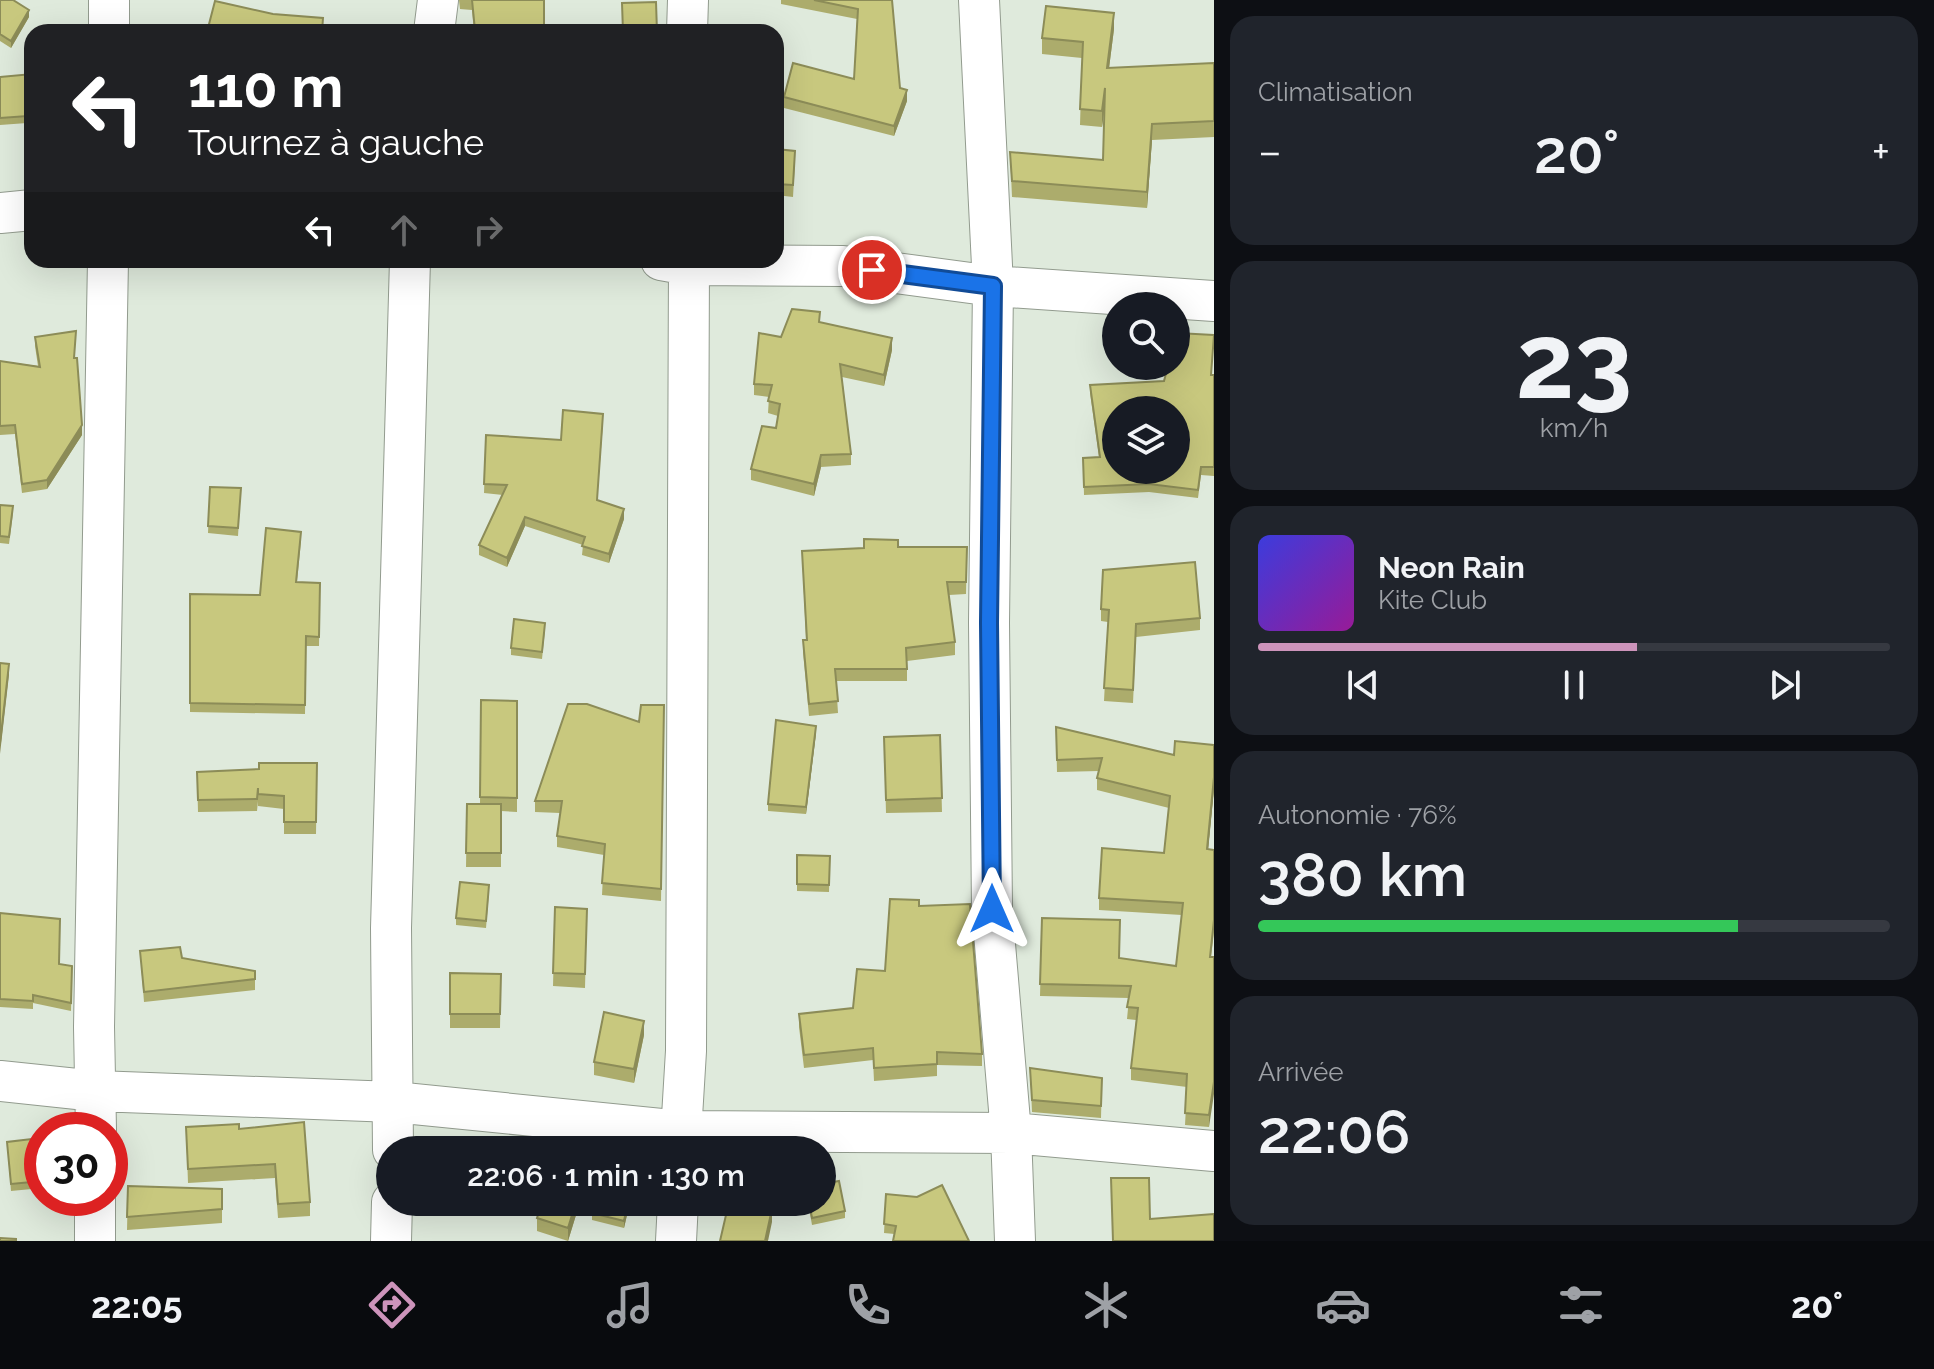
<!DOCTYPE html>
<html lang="fr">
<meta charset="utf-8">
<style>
:root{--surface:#171b24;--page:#20242c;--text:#f1f3f6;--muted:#9ea1a6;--line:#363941;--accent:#cd94bb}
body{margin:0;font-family:Raleway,sans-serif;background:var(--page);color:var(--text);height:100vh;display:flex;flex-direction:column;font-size:30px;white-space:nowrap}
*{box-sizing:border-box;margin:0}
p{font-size:26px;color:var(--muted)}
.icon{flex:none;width:44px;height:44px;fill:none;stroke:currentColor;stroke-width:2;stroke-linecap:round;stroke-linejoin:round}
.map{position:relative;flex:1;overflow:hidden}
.panel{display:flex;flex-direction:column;gap:16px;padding:16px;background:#0d0f14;width:720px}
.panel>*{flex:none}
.guide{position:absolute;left:24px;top:24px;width:760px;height:244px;border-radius:24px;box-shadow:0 8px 32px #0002;background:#202124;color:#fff;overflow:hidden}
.buttons{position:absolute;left:1102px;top:292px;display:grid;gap:16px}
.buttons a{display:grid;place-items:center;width:88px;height:88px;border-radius:50%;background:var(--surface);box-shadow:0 8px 32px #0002;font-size:40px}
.speed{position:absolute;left:24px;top:1112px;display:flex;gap:16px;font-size:40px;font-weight:700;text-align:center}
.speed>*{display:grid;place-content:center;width:104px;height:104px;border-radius:50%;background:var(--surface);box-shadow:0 8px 32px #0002;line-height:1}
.speed .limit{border:12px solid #d22;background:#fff;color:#111}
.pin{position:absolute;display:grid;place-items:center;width:68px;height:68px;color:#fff;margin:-34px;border:4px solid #fff;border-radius:50%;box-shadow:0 2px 8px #0007}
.me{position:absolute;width:88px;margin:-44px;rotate:0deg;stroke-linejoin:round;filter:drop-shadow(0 0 6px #0008)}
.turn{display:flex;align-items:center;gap:28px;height:168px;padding:0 32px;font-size:36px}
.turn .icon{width:104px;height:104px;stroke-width:2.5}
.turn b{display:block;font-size:56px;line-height:68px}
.lanes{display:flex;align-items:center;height:76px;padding:0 32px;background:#0003;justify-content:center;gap:40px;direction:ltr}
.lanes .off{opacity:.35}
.big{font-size:60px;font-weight:600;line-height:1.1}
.panel .tile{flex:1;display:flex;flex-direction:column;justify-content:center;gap:12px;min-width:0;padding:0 28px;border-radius:24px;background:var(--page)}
.panel .dial{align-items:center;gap:0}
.dial b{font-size:104px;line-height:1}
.song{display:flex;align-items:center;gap:24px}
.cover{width:96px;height:96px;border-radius:12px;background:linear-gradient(135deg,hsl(240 70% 55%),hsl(300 70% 35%))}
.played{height:8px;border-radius:4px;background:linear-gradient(90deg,var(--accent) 60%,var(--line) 60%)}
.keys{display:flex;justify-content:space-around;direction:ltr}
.heat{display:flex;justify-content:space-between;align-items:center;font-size:44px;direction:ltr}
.charge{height:12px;border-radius:6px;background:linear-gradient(90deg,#34c759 76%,var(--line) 0)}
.trip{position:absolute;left:376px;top:1136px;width:460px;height:80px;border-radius:40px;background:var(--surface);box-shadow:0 8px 32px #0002;font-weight:600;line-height:80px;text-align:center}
.dock{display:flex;height:128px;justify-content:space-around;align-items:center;background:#090b0e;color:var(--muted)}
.dock .icon{width:56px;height:56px}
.dock .selected{color:var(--accent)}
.dock b{font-size:36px;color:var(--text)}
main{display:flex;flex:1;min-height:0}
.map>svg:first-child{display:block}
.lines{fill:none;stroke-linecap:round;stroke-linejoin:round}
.minor-casing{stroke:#929b8e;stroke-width:42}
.minor{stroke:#fff;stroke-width:40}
.wall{fill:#acac6c}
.shaded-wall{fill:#8c8c58}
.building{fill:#c8c87e;stroke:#8c8c58;stroke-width:2;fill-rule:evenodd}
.route-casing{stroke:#114b97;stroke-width:20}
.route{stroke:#1a73e8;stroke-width:14}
</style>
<main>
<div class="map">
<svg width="1214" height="1241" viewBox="0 0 1214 1241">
<rect width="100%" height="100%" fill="#dfeadc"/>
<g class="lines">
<g class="minor-casing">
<path id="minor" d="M 979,0 L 993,286 L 989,623 L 992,909 L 1011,1133 L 1015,1241
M 109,32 L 109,0
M 434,32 L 438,0
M 687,32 L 688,0
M 0,213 L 32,210
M 661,260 L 689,265 L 843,266 L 993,286 L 1214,301
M 0,1081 L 96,1091 L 394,1102 L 681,1131 L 1011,1133 L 1214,1151
M 96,1130 L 94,1027 L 108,260
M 393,1150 L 391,928 L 410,260
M 680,1150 L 686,1051 L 689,260
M 95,1241 L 95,1198
M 391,1241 L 392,1202
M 676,1241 L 678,1202"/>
</g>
<use href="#minor" class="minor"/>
</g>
<path class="wall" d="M 0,0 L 29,17 L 11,48 L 0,41 Z
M 459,0 L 544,0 L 544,32 L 474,32 L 472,10 L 460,9 Z
M 781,0 L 892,0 L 900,88 L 907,101 L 894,136 L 784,108 L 784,97 L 854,79 L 857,19 L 781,4 Z
M 1114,29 L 1109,68 L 1214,63 L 1214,137 L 1152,140 L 1147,208 L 1012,197 L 1010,152 L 1103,160 L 1105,107 L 1102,127 L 1080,125 L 1082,58 L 1042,54 L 1042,38 Z
M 32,74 L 32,159 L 31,159 L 27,123 L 0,125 L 0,77 Z
M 776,149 L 795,162 L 793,197 L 776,195 Z
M 820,322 L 892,350 L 884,386 L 842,377 L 851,454 L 851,465 L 821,467 L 814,496 L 751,480 L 751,469 L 776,428 L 778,416 L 768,413 L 769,397 L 754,395 L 754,384 L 781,337 Z
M 35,337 L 74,358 L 82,435 L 47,489 L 22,493 L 15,434 L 0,435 L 0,361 L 38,366 L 35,346 Z
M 1214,375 L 1214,476 L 1201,475 L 1198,498 L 1149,492 L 1084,495 L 1083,458 L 1099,457 L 1090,393 L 1090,385 L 1164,381 Z
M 603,423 L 597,501 L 624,519 L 609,563 L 582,555 L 583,545 L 525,526 L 507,567 L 479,555 L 479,545 L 503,495 L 484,493 L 486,435 L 561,440 Z
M 210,487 L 241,488 L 238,536 L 208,533 Z
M 0,505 L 13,513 L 9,544 L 0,543 Z
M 301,541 L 297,582 L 320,583 L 319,646 L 306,646 L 305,714 L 190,712 L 190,594 L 260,595 Z
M 898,547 L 967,547 L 966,594 L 949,595 L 955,642 L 955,655 L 907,661 L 907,681 L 836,681 L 838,713 L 809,716 L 803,652 L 803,640 L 806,640 L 802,551 Z
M 1101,609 L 1200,618 L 1200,630 L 1136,637 L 1133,703 L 1104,701 L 1108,622 L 1101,621 Z
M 545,630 L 542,659 L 511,655 L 511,648 Z
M 481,700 L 517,701 L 517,812 L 501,811 L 501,867 L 466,867 L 467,804 L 480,804 Z
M 664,705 L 661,901 L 602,895 L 604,855 L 557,847 L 557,836 L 560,813 L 535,812 L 535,801 L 639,722 Z
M 1056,727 L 1174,755 L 1214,745 L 1214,789 L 1208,849 L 1214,850 L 1214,932 L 1211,957 L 1209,1127 L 1185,1125 L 1187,1087 L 1131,1080 L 1131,1068 L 1136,1020 L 1127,1019 L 1129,998 L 1040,996 L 1042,918 L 1119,958 L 1176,966 L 1182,915 L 1099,910 L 1099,898 L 1164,853 L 1169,808 L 1097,790 L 1097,778 L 1099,771 L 1057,772 Z
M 816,733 L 806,814 L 768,811 L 768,804 Z
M 940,735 L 942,812 L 886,813 L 884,737 Z
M 317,763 L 316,834 L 284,834 L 284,809 L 258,806 L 258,801 L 257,811 L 198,812 L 197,772 L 259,769 Z
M 797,855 L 830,856 L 829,892 L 797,891 Z
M 489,892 L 486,928 L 456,925 L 456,918 Z
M 919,906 L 982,1054 L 982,1066 L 937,1065 L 937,1076 L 874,1081 L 873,1060 L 804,1068 L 799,1027 L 799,1014 L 853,1008 L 885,971 Z
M 555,907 L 587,909 L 585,988 L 553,986 Z
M 0,913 L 59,964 L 72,966 L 71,1011 L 33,1003 L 33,1009 L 0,1007 Z
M 140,951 L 255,971 L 255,990 L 144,1002 Z
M 450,973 L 501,974 L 500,1028 L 450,1028 Z
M 644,1035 L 634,1083 L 594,1075 L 594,1062 Z
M 1030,1068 L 1102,1078 L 1101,1118 L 1032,1112 Z
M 186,1127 L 239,1129 L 310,1202 L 310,1216 L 278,1218 L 275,1178 L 188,1183 Z
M 7,1142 L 42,1153 L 42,1188 L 11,1191 Z
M 128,1186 L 222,1189 L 222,1223 L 127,1230 Z
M 886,1194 L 969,1241 L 884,1233 Z
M 580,1202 L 568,1241 L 537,1231 L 537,1218 Z
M 630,1202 L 624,1228 L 592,1220 L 592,1213 Z
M 808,1202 L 822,1202 L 845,1211 L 845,1218 L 812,1225 Z"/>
<path class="shaded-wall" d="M 29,10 L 29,17 L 11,48 L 11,41 Z
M 1114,13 L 1114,29 L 1107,84 L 1107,68 Z
M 1105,88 L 1105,104 L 1102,127 L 1102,111 Z
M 907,90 L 907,101 L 894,136 L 894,126 Z
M 1152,124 L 1152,140 L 1147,208 L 1147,192 Z
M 892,338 L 892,350 L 884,386 L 884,375 Z
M 82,425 L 82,435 L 47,489 L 47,480 Z
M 821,455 L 821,467 L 814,496 L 814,484 Z
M 624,509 L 624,519 L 609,563 L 609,554 Z
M 525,517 L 525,526 L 507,567 L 507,558 Z
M 9,664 L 9,675 L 0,754 L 0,743 Z
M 816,726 L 816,733 L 806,814 L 806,807 Z
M 1214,777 L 1214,789 L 1207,862 L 1207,849 Z
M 644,1021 L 644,1035 L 634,1083 L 634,1069 Z
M 1214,1082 L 1214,1094 L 1209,1127 L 1209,1115 Z
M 576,1202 L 580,1202 L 568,1241 L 568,1228 Z
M 628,1202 L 630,1202 L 624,1228 L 624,1221 Z
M 772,1209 L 772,1222 L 768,1241 L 765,1241 Z"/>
<path class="building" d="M 0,0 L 13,0 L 29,10 L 11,41 L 0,34 Z
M 472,0 L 544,0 L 544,32 L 487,32 L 486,29 L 475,30 Z
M 814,0 L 892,0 L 900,88 L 907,90 L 894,126 L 784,97 L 793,63 L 854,79 L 858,9 Z
M 215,1 L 273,14 L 323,18 L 322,32 L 223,32 L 208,28 Z
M 656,2 L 657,32 L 623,32 L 622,3 Z
M 1046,6 L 1114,13 L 1107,68 L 1214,63 L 1214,121 L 1152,124 L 1147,192 L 1012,181 L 1010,152 L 1103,160 L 1105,88 L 1102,111 L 1080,109 L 1083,42 L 1042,38 Z
M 32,74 L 32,151 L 31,152 L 27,116 L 0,118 L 0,77 Z
M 776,149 L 795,151 L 793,185 L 776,184 Z
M 792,309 L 820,312 L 819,322 L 892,338 L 884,375 L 840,364 L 851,454 L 821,455 L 814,484 L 751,469 L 762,426 L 776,428 L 780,404 L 768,401 L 772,385 L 754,384 L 759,333 L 781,337 Z
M 76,331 L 74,358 L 77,358 L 82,425 L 47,480 L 22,484 L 15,425 L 0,426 L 0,361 L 40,367 L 35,337 Z
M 1177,333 L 1214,335 L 1211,375 L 1214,375 L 1214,467 L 1201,467 L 1198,490 L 1149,484 L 1084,487 L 1083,458 L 1100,457 L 1090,385 L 1164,381 L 1168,366 L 1176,366 ZM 1116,410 L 1176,410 L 1176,470 L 1116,470 Z
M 563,410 L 603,414 L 597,500 L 624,509 L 609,554 L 582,546 L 585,537 L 525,517 L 507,558 L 479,545 L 507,485 L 484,484 L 486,435 L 561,440 Z
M 210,487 L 241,488 L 238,528 L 208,526 Z
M 0,505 L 13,506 L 9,537 L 0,536 Z
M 266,528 L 301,532 L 296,582 L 320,583 L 319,637 L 306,636 L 305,705 L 190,703 L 190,594 L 260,595 Z
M 864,539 L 898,540 L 898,547 L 967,547 L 966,582 L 947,582 L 955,642 L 906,648 L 907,669 L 835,669 L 838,701 L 809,704 L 803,640 L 807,640 L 802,551 L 864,548 Z
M 1195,562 L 1200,618 L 1136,624 L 1133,690 L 1104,688 L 1109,610 L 1101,609 L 1103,570 Z
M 514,619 L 545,623 L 542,652 L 511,648 Z
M 0,663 L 9,664 L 0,743 Z
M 481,700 L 517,701 L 517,798 L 480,797 Z
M 568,704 L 587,704 L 639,722 L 641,705 L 664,705 L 661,889 L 602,883 L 605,844 L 557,836 L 562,801 L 535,801 Z
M 776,720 L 816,726 L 806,807 L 768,804 Z
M 1056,727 L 1174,755 L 1175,741 L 1214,745 L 1214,777 L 1207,849 L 1214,850 L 1214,920 L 1210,957 L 1214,957 L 1214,1082 L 1209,1115 L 1185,1113 L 1187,1074 L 1131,1068 L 1138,1008 L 1127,1007 L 1131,986 L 1040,984 L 1042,918 L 1120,920 L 1119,958 L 1176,966 L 1183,903 L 1099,898 L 1102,848 L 1164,853 L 1170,796 L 1097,778 L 1102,758 L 1057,760 Z
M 940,735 L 942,798 L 886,800 L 884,737 Z
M 259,763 L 317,763 L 316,822 L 284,822 L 284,796 L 258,794 L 258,788 L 257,799 L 198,800 L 197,772 L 259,769 Z
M 467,804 L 501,804 L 501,853 L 466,853 Z
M 797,855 L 830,856 L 829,885 L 797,884 Z
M 460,882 L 489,885 L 486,921 L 456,918 Z
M 890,899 L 919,900 L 919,906 L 970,904 L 982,1054 L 937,1052 L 937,1064 L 874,1068 L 873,1048 L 804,1055 L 799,1014 L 853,1008 L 857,969 L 885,971 Z
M 555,907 L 587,909 L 585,974 L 553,973 Z
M 0,913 L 60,919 L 59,964 L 72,966 L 71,1003 L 33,995 L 33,1001 L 0,999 Z
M 180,947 L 182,958 L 255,971 L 255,979 L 144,992 L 140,951 Z
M 450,973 L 501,974 L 500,1014 L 450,1014 Z
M 604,1012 L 644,1021 L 634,1069 L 594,1062 Z
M 1030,1068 L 1102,1078 L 1101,1106 L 1032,1100 Z
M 304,1122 L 310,1202 L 278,1204 L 275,1164 L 188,1169 L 186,1127 L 239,1124 L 239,1129 Z
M 40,1138 L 42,1153 L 42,1181 L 11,1184 L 7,1142 Z
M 1111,1178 L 1149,1178 L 1150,1219 L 1214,1214 L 1214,1241 L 1113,1241 Z
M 839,1181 L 845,1211 L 812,1218 L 809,1202 L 822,1202 L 822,1184 Z
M 942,1185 L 969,1241 L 893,1241 L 896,1226 L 884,1224 L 886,1194 L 917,1197 Z
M 128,1186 L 222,1189 L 222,1209 L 127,1217 Z
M 542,1202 L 576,1202 L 568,1228 L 537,1218 Z
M 594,1202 L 628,1202 L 624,1221 L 592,1213 Z
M 729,1202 L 743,1202 L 772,1209 L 765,1241 L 720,1241 Z
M 0,1238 L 16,1239 L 16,1241 L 0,1241 Z"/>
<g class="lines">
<g class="route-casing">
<path id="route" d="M 872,270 L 993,286 L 989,623 L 992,909"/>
</g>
<use href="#route" class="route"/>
</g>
</svg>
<div class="buttons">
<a><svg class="icon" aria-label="search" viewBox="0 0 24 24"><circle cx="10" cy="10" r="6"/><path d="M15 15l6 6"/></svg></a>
<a><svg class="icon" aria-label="layers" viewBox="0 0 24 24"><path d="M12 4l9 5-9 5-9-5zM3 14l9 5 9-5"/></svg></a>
</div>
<div class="speed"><div class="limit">30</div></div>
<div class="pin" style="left:872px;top:270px;background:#d93025"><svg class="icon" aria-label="arrive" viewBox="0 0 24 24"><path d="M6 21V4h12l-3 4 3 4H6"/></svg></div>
<svg class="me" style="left:992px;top:909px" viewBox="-20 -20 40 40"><path d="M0-17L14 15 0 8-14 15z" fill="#1a73e8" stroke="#fff" stroke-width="4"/></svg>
<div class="trip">22:06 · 1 min · 130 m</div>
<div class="guide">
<div class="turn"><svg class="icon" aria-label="left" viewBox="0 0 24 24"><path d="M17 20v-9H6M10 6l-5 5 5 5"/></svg><div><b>110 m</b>Tournez à gauche</div></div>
<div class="lanes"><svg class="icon" aria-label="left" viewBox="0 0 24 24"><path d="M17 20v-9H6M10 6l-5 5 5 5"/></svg><svg class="icon off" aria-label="ahead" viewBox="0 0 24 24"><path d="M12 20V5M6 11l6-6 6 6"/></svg><svg class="icon off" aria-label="right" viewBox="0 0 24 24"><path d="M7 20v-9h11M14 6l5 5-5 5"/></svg></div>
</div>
</div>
<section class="panel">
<div class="tile"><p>Climatisation</p>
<div class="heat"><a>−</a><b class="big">20°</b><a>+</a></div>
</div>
<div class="tile dial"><b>23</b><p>km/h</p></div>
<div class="tile">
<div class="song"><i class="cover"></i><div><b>Neon Rain</b><p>Kite Club</p></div></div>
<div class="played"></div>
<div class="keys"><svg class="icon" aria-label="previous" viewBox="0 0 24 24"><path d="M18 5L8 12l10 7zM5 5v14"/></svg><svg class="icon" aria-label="pause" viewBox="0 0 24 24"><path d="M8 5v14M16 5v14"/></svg><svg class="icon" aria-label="next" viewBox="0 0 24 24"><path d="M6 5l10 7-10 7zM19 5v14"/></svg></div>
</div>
<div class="tile"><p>Autonomie · 76%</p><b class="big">380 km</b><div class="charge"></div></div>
<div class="tile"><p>Arrivée</p><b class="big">22:06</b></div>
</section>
</main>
<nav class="dock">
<b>22:05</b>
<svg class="icon selected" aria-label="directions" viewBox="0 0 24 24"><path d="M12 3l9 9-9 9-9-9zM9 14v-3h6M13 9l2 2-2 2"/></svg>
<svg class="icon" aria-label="music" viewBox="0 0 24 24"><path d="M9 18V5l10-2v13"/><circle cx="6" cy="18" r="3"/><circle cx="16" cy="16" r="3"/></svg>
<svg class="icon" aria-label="phone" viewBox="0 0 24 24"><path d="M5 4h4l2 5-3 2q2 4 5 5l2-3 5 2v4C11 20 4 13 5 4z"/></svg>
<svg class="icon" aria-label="climate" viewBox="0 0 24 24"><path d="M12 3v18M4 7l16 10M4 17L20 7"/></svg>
<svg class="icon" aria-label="car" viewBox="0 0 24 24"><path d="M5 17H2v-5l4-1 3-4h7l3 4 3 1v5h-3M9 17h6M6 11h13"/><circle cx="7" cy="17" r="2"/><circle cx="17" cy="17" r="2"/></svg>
<svg class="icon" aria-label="filters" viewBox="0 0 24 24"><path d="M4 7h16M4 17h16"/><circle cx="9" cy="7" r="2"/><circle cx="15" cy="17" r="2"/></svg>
<b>20°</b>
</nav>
